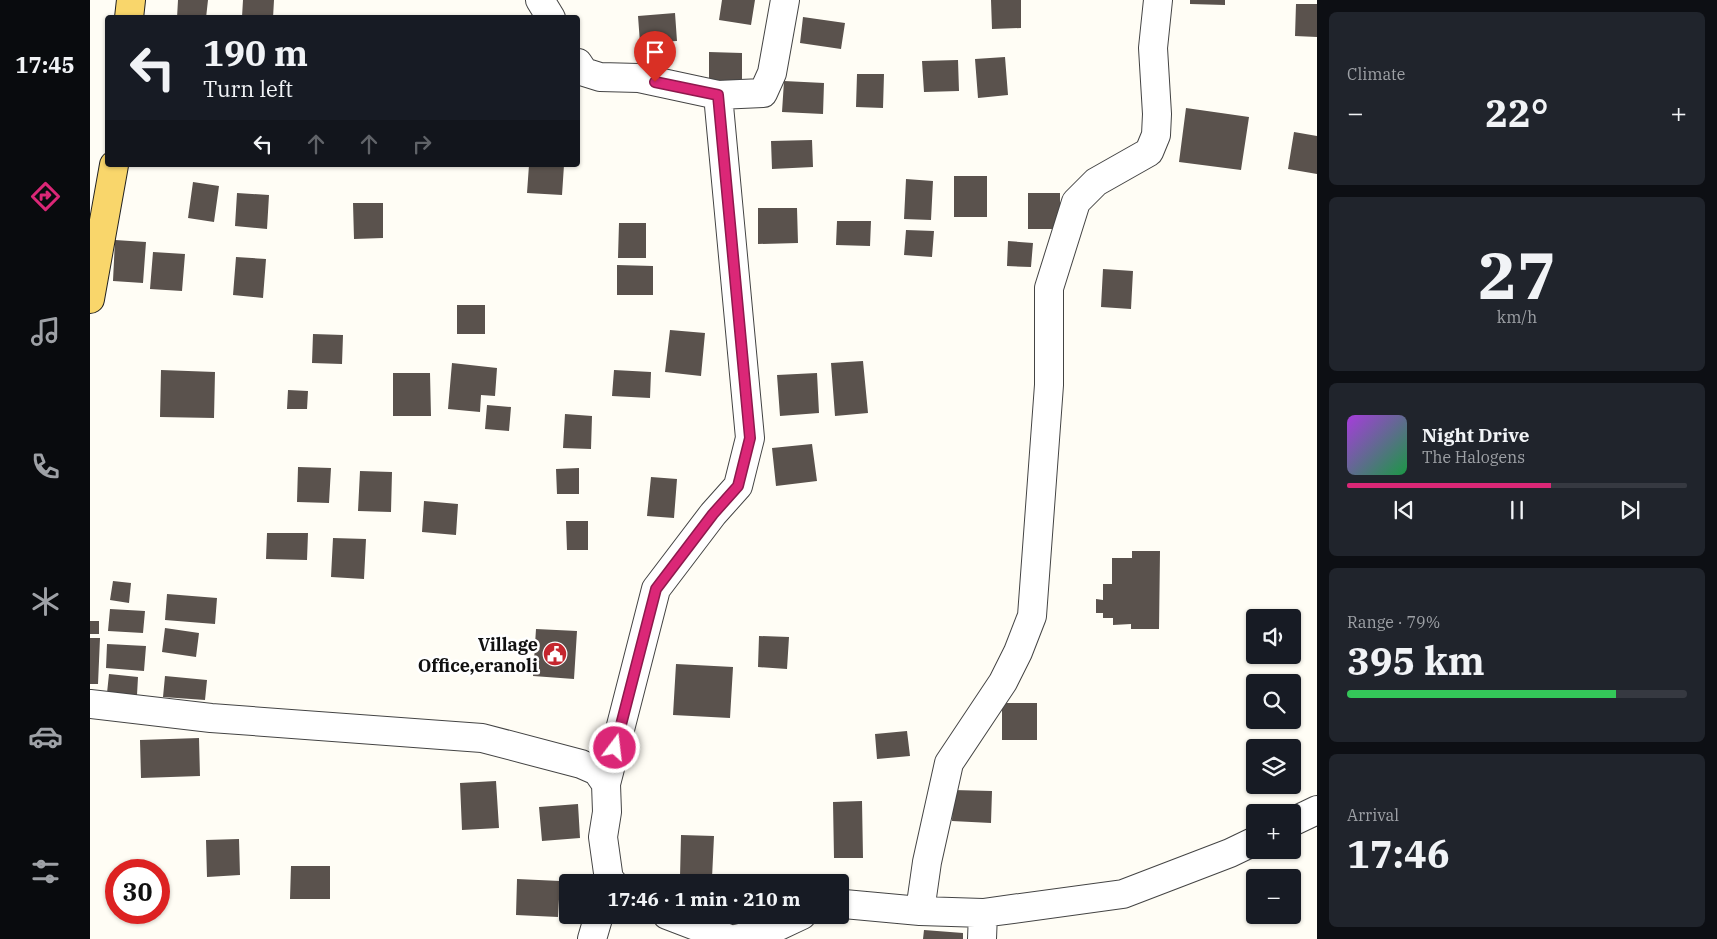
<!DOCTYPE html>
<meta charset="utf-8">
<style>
:root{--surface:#171b24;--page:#20242c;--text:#f1f3f6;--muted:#9ea1a6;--line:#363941;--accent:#db2777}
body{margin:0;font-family:"IBM Plex Serif",serif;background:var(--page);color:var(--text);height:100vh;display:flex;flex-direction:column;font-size:19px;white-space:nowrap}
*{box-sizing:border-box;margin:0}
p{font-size:16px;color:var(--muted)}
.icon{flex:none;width:28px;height:28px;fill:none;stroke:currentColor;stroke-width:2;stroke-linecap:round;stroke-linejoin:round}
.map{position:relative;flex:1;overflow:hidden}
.details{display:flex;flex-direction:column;gap:12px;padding:12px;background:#0d0f14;width:400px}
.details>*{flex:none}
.guide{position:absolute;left:15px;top:15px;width:475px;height:152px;border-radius:5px;box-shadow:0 1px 4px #0004;background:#171b24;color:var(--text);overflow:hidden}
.controls{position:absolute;left:1156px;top:609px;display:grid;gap:10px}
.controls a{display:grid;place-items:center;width:55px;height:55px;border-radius:5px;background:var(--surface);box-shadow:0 1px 4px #0004;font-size:25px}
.speed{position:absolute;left:15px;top:859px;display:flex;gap:10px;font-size:25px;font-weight:700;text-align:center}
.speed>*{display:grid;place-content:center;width:65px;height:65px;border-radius:50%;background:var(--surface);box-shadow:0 1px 4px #0004;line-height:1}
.speed .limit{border:8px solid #d22;background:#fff;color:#111}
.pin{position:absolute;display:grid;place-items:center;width:42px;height:42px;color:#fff;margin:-51px -21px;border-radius:50% 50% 50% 0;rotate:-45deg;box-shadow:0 0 5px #0007}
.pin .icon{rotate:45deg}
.me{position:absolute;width:55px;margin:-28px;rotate:15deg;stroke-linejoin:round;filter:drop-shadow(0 0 4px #0008)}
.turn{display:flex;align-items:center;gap:18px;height:105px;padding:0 15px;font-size:22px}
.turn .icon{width:65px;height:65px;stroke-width:2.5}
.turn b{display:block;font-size:35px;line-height:42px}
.lanes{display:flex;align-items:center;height:48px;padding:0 15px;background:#0003;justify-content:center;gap:25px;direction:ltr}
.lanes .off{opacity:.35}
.big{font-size:38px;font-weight:800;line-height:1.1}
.details .widget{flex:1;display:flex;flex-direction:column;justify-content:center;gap:8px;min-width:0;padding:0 18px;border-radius:8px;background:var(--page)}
.details .dial{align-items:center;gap:0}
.dial b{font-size:65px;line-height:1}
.song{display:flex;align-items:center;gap:15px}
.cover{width:60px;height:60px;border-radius:8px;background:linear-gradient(135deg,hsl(280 70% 55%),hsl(140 70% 35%))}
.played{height:5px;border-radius:2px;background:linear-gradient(90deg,var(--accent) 60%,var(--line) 60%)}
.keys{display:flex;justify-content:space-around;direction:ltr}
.heat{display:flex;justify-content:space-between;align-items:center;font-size:28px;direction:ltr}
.charge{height:8px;border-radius:4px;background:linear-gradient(90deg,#34c759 79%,var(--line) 0)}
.trip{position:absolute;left:469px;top:874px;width:290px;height:50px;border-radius:5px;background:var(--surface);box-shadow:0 1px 4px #0004;font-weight:800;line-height:50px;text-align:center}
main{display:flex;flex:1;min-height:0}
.tab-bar{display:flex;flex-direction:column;width:90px;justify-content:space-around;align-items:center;background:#090b0e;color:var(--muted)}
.tab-bar .icon{width:35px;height:35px}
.tab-bar .selected{color:var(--accent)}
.tab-bar b{font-size:22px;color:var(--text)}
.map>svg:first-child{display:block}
.building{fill:#5a524d}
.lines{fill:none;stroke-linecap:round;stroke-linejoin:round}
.minor-casing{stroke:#444;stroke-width:30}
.major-casing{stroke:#222;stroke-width:30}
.minor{stroke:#fff;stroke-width:28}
.major{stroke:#f9d66b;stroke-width:28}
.route-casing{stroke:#8e194d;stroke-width:12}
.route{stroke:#db2777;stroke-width:9}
.labels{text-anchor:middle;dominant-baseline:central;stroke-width:5;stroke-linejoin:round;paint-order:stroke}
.poi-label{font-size:18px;font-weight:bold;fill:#111;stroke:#fff;text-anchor:end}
</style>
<main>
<nav class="tab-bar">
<b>17:45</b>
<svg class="icon selected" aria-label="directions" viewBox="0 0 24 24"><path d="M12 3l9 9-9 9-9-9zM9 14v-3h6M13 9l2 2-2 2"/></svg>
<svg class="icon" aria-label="music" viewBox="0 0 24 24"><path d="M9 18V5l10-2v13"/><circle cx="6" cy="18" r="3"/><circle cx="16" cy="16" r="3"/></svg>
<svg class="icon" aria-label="phone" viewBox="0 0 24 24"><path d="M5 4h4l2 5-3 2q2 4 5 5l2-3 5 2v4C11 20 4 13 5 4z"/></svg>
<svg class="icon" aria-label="climate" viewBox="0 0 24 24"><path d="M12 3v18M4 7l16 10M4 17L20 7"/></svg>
<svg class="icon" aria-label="car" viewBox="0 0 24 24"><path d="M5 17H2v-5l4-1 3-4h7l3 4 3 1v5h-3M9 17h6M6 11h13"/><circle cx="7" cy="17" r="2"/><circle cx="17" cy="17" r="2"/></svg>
<svg class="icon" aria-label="filters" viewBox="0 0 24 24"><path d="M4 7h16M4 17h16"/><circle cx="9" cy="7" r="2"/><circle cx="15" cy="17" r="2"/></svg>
</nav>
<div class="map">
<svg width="1227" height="939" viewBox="0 0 1227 939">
<rect width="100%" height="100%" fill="#fffdf5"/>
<path class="building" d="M 88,0 L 118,0 L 116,18 L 87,18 Z
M 153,0 L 184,0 L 183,18 L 152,17 Z
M 632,0 L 665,0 L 661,25 L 629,20 Z
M 901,0 L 931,0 L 931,28 L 902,29 Z
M 1100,0 L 1135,0 L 1135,5 L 1100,4 Z
M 1206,4 L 1227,4 L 1227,37 L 1205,36 Z
M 585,13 L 587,41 L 550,43 L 548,16 Z
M 713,17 L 755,23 L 751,49 L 710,43 Z
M 619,52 L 652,53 L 652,84 L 619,84 Z
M 915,57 L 918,95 L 888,98 L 885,59 Z
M 868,60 L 869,91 L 834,92 L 832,61 Z
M 767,74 L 794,74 L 793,108 L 766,107 Z
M 694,81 L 734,83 L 733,114 L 692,112 Z
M 1096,108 L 1159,117 L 1151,170 L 1089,162 Z
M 1204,132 L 1227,136 L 1227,174 L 1198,169 Z
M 722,140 L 723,167 L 682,169 L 681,141 Z
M 439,165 L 474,165 L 472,195 L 437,193 Z
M 864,176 L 897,176 L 897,217 L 864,217 Z
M 816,179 L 843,181 L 841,220 L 814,219 Z
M 103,182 L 129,186 L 124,222 L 98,218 Z
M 147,193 L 179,195 L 177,229 L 145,226 Z
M 938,193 L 970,193 L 970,229 L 938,229 Z
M 263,203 L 293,203 L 293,238 L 264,239 Z
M 668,208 L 707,208 L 708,243 L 668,244 Z
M 747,221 L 781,221 L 780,246 L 746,245 Z
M 529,223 L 556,223 L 556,258 L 528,258 Z
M 816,230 L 844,231 L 842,257 L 814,255 Z
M 25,240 L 56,242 L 53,283 L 23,281 Z
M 918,241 L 943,243 L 941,267 L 917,266 Z
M 63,252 L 95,254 L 92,291 L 60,289 Z
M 146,257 L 176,259 L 173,298 L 143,295 Z
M 527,265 L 563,266 L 563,295 L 527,295 Z
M 1013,269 L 1043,271 L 1041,309 L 1011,307 Z
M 367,305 L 395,305 L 395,334 L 367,334 Z
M 580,330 L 615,333 L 611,376 L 575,372 Z
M 223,334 L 253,335 L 252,364 L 222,363 Z
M 773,361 L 778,413 L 745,416 L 741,363 Z
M 362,363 L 407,368 L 405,396 L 391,395 L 390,412 L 358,409 Z
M 71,370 L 125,372 L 124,418 L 70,417 Z
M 524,370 L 561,372 L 560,398 L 522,396 Z
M 303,373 L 340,373 L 341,416 L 303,416 Z
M 727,373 L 729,413 L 690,416 L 687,375 Z
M 198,390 L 218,391 L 217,409 L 197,409 Z
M 397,405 L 421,407 L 419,431 L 395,429 Z
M 475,414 L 502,416 L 501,449 L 473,448 Z
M 722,444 L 727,481 L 686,486 L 682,448 Z
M 208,467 L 241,468 L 239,503 L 207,502 Z
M 489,468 L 489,494 L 467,494 L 466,469 Z
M 270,471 L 302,472 L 301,512 L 268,511 Z
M 561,477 L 587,479 L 584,518 L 557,516 Z
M 334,501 L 368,504 L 366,535 L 332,532 Z
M 476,521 L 498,521 L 498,550 L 477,550 Z
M 177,533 L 218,533 L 217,560 L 176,559 Z
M 243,538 L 276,539 L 274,579 L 241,577 Z
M 1042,551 L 1070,551 L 1069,629 L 1041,629 L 1041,624 L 1023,625 L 1023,618 L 1013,618 L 1013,613 L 1006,613 L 1006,599 L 1013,600 L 1013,584 L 1022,584 L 1022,558 L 1042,558 Z
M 23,581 L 41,583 L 39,603 L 20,600 Z
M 77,594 L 127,598 L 125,624 L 75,620 Z
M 20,609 L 55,611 L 53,633 L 18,631 Z
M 0,621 L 9,621 L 9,634 L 0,634 Z
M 75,628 L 109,633 L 106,657 L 72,652 Z
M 446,629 L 487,631 L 484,679 L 443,676 Z
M 669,636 L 699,637 L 697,669 L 668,667 Z
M 0,638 L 10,638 L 8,684 L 0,684 Z
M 17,644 L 56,646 L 54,671 L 16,668 Z
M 586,664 L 643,667 L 640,718 L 583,715 Z
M 19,674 L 48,677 L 47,695 L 17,693 Z
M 75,676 L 117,680 L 115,700 L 73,697 Z
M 912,703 L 947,703 L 947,740 L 912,740 Z
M 817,731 L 820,756 L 787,759 L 785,734 Z
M 109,738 L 110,776 L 51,778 L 50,740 Z
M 406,781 L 409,828 L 372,830 L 370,783 Z
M 863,790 L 902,791 L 901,823 L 862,821 Z
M 772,801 L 773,858 L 744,858 L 743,802 Z
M 488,804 L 490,838 L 452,841 L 449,807 Z
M 591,835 L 624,836 L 622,878 L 590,877 Z
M 149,839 L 150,875 L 117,877 L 116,840 Z
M 201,866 L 240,866 L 240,899 L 200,899 Z
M 427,879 L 470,881 L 468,917 L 426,915 Z
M 834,930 L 873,933 L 873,939 L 833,939 Z"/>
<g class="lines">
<g class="minor-casing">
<path id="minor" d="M 450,0 L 461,18
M 488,63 L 494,72 L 510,77 L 549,78 L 628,95 L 673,93 L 682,73 L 695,0
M 0,704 L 121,718 L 392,738 L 491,764 L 507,771 L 516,784 L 517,812 L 513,837 L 519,880 L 522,882
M 516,784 L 566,589 L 623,514 L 648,486 L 660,438 L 628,95
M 1202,822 L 1227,810
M 750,905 L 754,904 L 830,911 L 893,913 L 1033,894 L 1140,853 L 1165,841
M 830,911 L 837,862 L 859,763 L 913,682 L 928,652 L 942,616 L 959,385 L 959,288 L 986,202 L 1006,182 L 1059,152 L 1066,135 L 1067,114 L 1063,48 L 1068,0
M 577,915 L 640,939
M 502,939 L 509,915
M 646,939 L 676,932 L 712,915
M 892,939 L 893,913"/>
</g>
<g class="major-casing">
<path id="major" d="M 39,18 L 41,0
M 0,299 L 24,165"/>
</g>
<use href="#minor" class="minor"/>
<use href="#major" class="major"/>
</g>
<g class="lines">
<g class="route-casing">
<path id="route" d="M 525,748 L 566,589 L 623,514 L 648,486 L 660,438 L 628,95 L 565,82"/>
</g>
<use href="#route" class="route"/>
</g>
<defs>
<g id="civic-disc" transform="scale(1.25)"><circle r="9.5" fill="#c4262e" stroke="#fff"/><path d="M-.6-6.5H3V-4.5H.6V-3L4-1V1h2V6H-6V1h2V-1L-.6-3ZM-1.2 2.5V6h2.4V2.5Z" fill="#fff"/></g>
</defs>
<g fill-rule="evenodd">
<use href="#civic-disc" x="465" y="654"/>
</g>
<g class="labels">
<g class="poi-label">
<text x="448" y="644">Village<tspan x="448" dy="21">Office,eranoli</tspan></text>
</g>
</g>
</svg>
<div class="controls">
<a><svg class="icon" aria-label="sound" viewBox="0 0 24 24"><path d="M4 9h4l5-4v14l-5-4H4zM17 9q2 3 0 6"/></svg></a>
<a><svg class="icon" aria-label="search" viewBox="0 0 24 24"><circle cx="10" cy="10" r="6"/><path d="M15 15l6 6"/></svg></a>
<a><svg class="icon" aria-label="layers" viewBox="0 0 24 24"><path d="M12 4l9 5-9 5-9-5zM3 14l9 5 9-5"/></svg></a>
<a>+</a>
<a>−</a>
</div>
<div class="speed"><div class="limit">30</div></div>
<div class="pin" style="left:565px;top:82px;background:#d93025"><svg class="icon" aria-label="arrive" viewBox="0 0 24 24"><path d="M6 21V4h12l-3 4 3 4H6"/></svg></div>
<svg class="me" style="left:525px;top:748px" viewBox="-20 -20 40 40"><circle r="17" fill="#db2777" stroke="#fff" stroke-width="3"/><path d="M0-11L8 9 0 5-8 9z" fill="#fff"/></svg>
<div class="trip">17:46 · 1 min · 210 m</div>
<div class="guide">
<div class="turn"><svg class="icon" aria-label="left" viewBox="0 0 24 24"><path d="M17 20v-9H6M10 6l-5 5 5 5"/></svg><div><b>190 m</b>Turn left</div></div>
<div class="lanes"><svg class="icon" aria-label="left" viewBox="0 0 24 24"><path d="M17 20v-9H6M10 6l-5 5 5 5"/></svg><svg class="icon off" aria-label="ahead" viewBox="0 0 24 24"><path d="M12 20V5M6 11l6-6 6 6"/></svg><svg class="icon off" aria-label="ahead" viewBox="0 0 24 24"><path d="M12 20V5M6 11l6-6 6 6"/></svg><svg class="icon off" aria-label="right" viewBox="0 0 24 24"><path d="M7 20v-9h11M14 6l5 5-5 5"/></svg></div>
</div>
</div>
<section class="details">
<div class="widget"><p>Climate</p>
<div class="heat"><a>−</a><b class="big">22°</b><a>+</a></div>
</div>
<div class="widget dial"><b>27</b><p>km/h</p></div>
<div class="widget">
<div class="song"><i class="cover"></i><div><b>Night Drive</b><p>The Halogens</p></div></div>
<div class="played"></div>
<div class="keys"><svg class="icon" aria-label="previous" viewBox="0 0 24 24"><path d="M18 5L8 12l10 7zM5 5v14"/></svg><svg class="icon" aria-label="pause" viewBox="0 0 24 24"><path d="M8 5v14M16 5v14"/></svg><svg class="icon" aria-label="next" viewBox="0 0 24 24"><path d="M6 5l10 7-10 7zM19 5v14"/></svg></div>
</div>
<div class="widget"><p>Range · 79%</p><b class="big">395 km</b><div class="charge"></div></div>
<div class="widget"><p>Arrival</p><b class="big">17:46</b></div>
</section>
</main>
